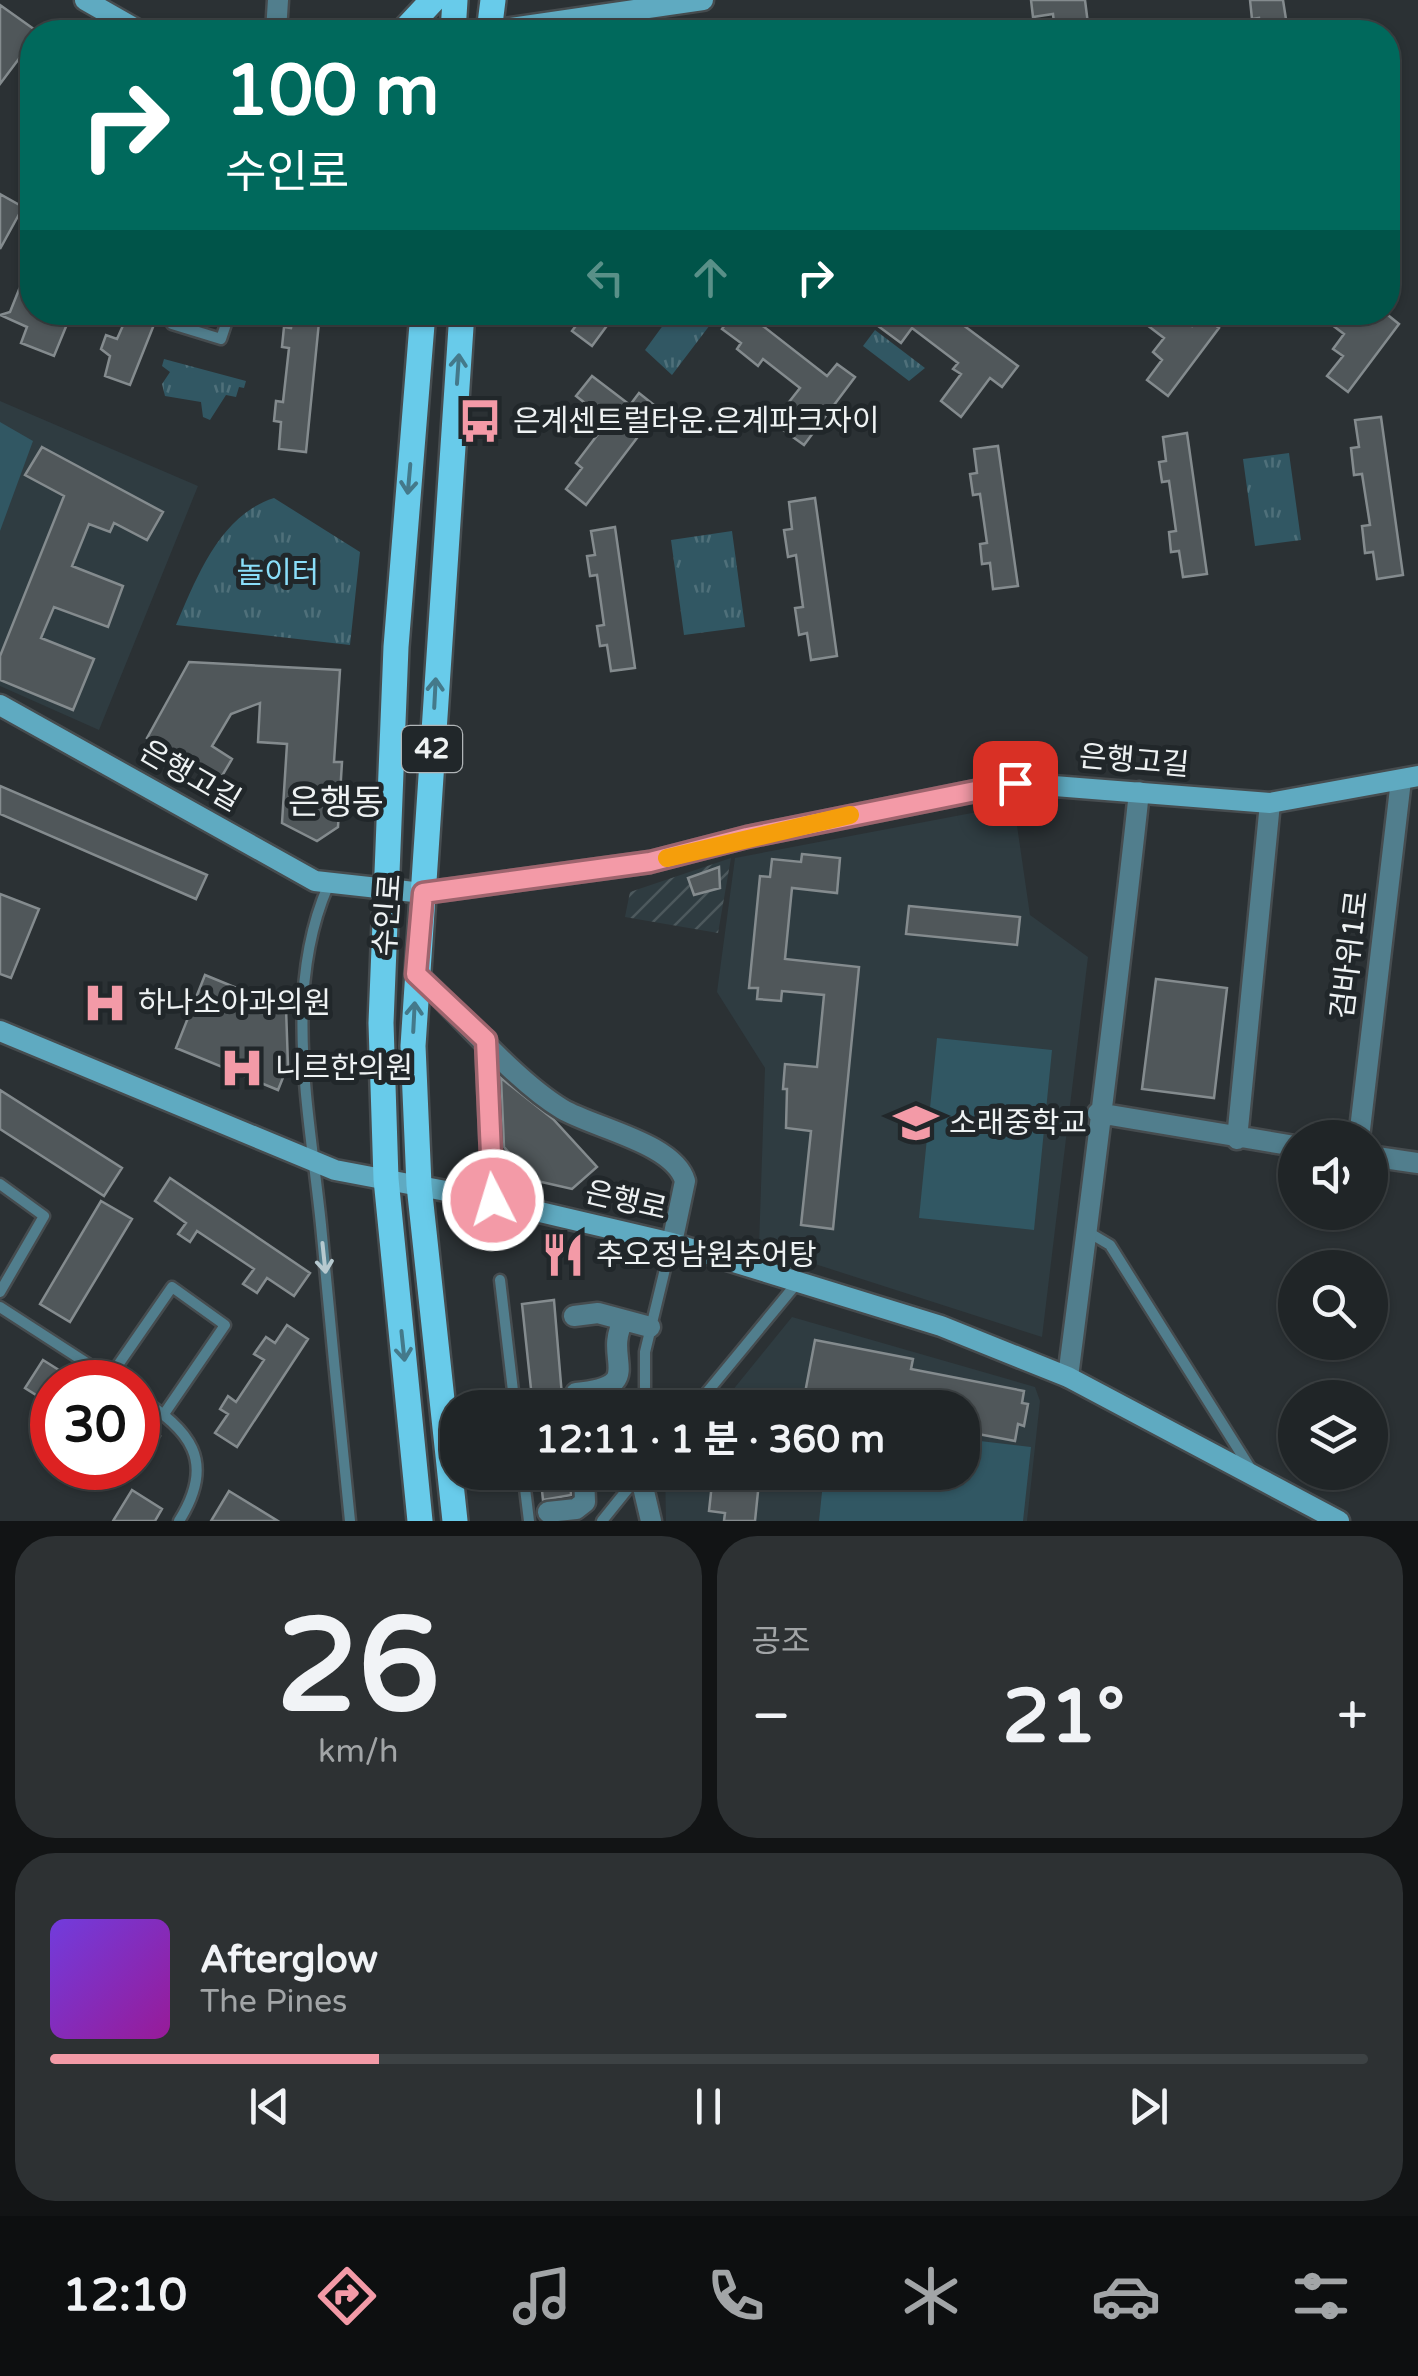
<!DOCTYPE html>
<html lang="ko">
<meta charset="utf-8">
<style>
:root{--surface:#202527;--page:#2d3133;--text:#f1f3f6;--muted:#a2a5a7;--line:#3d4244;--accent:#f39aa7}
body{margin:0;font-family:"Varela Round","Noto Sans KR",sans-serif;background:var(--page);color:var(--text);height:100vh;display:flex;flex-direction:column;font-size:38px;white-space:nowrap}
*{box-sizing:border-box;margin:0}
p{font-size:32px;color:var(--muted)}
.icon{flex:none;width:55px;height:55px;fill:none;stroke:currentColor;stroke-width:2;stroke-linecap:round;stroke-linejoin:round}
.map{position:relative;height:1521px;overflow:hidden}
.sheet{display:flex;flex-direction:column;gap:15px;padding:15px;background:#121415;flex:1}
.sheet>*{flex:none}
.hud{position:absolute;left:20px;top:20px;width:1380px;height:305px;border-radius:40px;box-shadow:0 2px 8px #0004,0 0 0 2px var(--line);background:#00695c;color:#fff;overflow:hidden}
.controls{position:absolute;left:1278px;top:1120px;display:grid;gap:20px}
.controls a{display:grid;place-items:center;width:110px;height:110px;border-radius:50%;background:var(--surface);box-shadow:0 2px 8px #0004,0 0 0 2px var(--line);font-size:50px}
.speed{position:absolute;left:30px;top:1360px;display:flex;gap:20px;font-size:50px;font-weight:700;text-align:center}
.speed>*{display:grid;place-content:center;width:130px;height:130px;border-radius:50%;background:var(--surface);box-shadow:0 2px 8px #0004,0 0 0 2px var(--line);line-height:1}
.speed .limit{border:15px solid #d22;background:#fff;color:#111}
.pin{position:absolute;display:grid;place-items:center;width:85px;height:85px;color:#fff;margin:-42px;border-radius:20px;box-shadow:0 5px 15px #0006}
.me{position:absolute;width:110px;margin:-55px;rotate:355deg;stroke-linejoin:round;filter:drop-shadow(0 0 8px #0008)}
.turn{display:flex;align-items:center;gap:35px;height:210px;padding:0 40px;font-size:45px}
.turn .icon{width:130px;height:130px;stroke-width:2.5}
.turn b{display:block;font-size:70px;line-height:85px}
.lanes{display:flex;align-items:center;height:95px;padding:0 40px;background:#0003;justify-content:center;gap:50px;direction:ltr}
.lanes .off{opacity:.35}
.big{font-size:75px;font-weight:700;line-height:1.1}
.sheet .widget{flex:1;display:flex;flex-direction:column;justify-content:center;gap:15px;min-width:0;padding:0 35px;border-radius:40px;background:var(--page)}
.sheet .dial{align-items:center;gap:0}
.dial b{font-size:130px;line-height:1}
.song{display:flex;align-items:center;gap:30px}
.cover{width:120px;height:120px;border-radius:15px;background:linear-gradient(135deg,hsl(260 70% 55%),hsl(300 70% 35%))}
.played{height:10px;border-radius:5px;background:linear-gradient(90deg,var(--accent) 25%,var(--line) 25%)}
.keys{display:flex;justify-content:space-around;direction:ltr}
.heat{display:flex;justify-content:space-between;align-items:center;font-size:55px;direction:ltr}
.sheet .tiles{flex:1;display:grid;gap:15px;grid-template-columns:1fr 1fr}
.widget:last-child{grid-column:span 2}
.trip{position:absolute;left:440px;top:1390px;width:540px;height:100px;border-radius:40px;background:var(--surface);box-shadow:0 2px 8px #0004,0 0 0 2px var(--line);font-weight:700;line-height:100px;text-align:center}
.tab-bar{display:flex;height:160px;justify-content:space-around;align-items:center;background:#0d0f10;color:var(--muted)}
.tab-bar .icon{width:70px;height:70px}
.tab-bar .current{color:var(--accent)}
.tab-bar b{font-size:45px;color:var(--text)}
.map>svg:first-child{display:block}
.built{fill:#2f3c41}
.industrial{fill:url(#industrial-furrows)}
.green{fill:#315763}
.park{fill:url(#park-tufts)}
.building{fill:#50575a;stroke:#848b8e;stroke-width:2.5}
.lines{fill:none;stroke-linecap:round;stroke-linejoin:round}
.lane-casing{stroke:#464c4f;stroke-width:15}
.street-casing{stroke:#464c4f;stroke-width:25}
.secondary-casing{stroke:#464c4f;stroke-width:25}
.primary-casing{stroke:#464c4f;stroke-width:30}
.lane{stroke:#517e8d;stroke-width:10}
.street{stroke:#517e8d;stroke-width:20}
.secondary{stroke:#5faac1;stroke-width:20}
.primary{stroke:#68cbea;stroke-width:25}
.oneway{stroke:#44798a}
.oneway2{stroke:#b7c9cf}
.route-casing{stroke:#9e646d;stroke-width:25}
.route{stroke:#f39aa7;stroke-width:18}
.slow{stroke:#f59e0b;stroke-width:18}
.labels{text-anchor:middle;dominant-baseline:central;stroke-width:10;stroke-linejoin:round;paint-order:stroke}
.shield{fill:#21272a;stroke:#b0b5b7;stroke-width:2.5}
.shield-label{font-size:28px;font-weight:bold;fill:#eef2f3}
.poi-label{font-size:30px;fill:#eef2f3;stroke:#21272a;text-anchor:start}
.park-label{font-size:30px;fill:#8adef9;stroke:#21272a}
.street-label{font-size:30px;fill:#eef2f3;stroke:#21272a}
.quarter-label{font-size:35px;fill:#eef2f3;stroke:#21272a}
</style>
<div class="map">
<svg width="1418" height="1521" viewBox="0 0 1418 1521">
<defs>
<pattern id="industrial-furrows" width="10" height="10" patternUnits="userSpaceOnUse" patternTransform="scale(2.5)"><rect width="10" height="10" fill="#2f3c41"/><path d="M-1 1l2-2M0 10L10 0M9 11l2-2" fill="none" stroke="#4d595d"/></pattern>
<pattern id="park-tufts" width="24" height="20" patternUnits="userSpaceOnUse" patternTransform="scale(2.5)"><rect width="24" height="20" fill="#315763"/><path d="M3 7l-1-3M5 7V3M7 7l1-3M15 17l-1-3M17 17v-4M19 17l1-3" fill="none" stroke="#4f707a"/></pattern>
</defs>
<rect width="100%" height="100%" fill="#2b3134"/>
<path class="built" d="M 0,401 L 198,486 L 99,730 L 0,686 Z
M 1014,805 L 1030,915 L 1088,957 L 1042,1337 L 759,1246 L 765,1068 L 717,992 L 735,858 Z
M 792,1317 L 1035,1387 L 1040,1401 L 1027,1521 L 666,1521 L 665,1472 L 962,1472 L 962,1408 L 719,1407 Z"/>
<path class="industrial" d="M 731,858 L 718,933 L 625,917 L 630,892 Z"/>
<path class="green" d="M 0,422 L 33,441 L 0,531 Z
M 937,1038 L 1052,1050 L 1034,1230 L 919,1218 Z
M 963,1439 L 1031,1447 L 1023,1521 L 819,1521 L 824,1473 L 962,1472 Z"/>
<path class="park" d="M 672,313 L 719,313 L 672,375 L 645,350 Z
M 875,330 L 925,368 L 909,381 L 863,346 Z
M 164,359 L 246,381 L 244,388 L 239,387 L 236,397 L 226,395 L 210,420 L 203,417 L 201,402 L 165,396 L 162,384 L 170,372 L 162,366 Z
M 1289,453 L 1301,540 L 1255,546 L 1243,459 Z
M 274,498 L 360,552 L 350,645 L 176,625 C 197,577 220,515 274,498 Z
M 732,531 L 745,627 L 684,635 L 671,540 Z"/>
<path class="building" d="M 1031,0 L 1085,0 L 1089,32 L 1055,32 L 1053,14 L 1033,17 Z
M 1250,0 L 1283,0 L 1288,32 L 1261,32 L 1259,18 L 1252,19 Z
M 0,5 L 38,32 L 32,32 L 32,58 L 24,52 L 0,84 Z
M 0,194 L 23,207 L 0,249 Z
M 22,282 L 32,287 L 32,312 L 72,312 L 54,356 L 21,343 L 27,327 L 0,315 L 10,312 Z
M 129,312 L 157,312 L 157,317 L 130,385 L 105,376 L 110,356 L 101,349 L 106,335 L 117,339 Z
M 294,312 L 320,312 L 306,452 L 279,449 L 281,422 L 274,421 L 276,401 L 283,402 L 289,348 L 282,347 L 284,327 L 291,328 Z
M 586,312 L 617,312 L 592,346 L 572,331 Z
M 734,312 L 745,312 L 827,376 L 837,364 L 855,377 L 804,445 L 783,430 L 798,409 L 789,402 L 800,388 L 763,359 L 758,366 L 737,349 L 741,343 L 722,329 Z
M 882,312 L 960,312 L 955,319 L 1018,366 L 1002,387 L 990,378 L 961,417 L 941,401 L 961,374 L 953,369 L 958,363 L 912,328 L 901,343 L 874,323 Z
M 1130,312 L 1173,312 L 1192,326 L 1201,314 L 1219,328 L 1168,396 L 1147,380 L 1162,360 L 1153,352 L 1164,338 Z
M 1315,312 L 1358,312 L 1372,323 L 1384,312 L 1399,324 L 1348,392 L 1327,376 L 1343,356 L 1333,349 L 1344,334 Z
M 592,376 L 630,405 L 639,393 L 659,409 L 586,505 L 566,489 L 582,468 L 576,463 L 608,421 L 576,396 Z
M 1381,417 L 1403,575 L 1377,579 L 1373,552 L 1365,553 L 1362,526 L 1370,525 L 1362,474 L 1354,475 L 1351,448 L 1359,447 L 1355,420 Z
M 1187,433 L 1207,574 L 1183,577 L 1179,551 L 1171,552 L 1169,532 L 1176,531 L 1169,481 L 1162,482 L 1159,462 L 1166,461 L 1163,437 Z
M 998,446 L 1018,586 L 993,589 L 990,563 L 982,564 L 980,544 L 987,543 L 980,494 L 973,495 L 970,474 L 977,473 L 974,449 Z
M 42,447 L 163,512 L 147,540 L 114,523 L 110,532 L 89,524 L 72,566 L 123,586 L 108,627 L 54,607 L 41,638 L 94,659 L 73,710 L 0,680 L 0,656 L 64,496 L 25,475 Z
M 815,498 L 837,656 L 811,660 L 807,633 L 799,635 L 795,608 L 803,607 L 796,555 L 788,557 L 784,530 L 792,529 L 789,502 Z
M 615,527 L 635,668 L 611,671 L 607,645 L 600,646 L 597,626 L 604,625 L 597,575 L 590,576 L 587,556 L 595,555 L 591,531 Z
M 189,662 L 340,670 L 334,762 L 342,762 L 338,827 L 317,841 L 282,823 L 287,744 L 258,742 L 260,703 L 231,714 L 212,746 L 232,759 L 219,781 L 147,738 Z
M 0,786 L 207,875 L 196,899 L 0,814 Z
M 802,854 L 840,858 L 837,893 L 792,888 L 785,959 L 859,967 L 833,1229 L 801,1225 L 811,1131 L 786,1128 L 787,1089 L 783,1089 L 785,1064 L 817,1067 L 824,995 L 782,991 L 781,1001 L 757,999 L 758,988 L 749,988 L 760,876 L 770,877 L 772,859 L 801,862 Z
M 719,867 L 720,888 L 694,895 L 688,878 Z
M 0,894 L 39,909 L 11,978 L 0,974 Z
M 909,906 L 1020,917 L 1017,945 L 906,934 Z
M 205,975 L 286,1008 L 288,1065 L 278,1090 L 176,1048 Z
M 1156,979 L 1227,988 L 1214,1098 L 1142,1089 Z
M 501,1078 L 553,1119 L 597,1167 L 572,1189 L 533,1180 L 504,1147 Z
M 0,1090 L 122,1168 L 104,1196 L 0,1129 Z
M 170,1178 L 310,1273 L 294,1296 L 267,1278 L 257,1293 L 243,1284 L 254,1269 L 197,1231 L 190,1242 L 178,1234 L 186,1223 L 155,1201 Z
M 101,1201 L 132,1219 L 70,1322 L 40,1304 Z
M 554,1300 L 563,1408 L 533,1408 L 522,1304 Z
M 287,1325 L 308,1339 L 237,1447 L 215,1433 L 228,1414 L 220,1409 L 228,1396 L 236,1402 L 264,1360 L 254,1354 L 266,1337 L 275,1343 Z
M 815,1340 L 913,1359 L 911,1369 L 1024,1391 L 1022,1403 L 1028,1404 L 1024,1426 L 1018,1424 L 1015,1441 L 962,1431 L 962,1408 L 819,1408 L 822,1396 L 805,1393 Z
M 43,1360 L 78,1382 L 52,1382 L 52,1405 L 25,1388 Z
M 739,1392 L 788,1398 L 788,1408 L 737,1408 Z
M 138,1421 L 160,1436 L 138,1471 Z
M 540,1472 L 570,1472 L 571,1495 L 543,1500 Z
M 730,1472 L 760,1472 L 755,1521 L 724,1521 L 725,1513 L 709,1511 L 712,1483 L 728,1485 Z
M 132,1490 L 162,1509 L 155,1521 L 113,1521 Z
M 229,1491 L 278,1521 L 211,1521 Z"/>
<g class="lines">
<g class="lane-casing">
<path id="lane" d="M 175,312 L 172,324 L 221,339 L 230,312
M 328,886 C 282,991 310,1115 321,1225 C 330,1324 340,1422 350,1521
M 0,1184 L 44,1216 L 0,1292
M 1088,1232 L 1110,1245 L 1252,1471
M 500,1280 L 515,1408
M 0,1307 L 116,1382
M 109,1378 L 172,1287 L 225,1325 L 164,1414
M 138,1397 C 190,1430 217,1461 179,1521
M 645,1408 L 645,1352 L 671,1244
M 694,1408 L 797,1283
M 523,1472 L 529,1521
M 602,1521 L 639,1475"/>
</g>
<g class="street-casing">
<path id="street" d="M 276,32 L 278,0
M 416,973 C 459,1014 514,1080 562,1109 C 594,1128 674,1143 685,1181 L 672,1243
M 486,1040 L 493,1200
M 1098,1113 L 1295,1146
M 1359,1138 L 1401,780
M 1237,1139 L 1270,803
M 1370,1156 L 1418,1163
M 574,1316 L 598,1313 L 650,1327
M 1068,1377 C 1093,1182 1118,988 1139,792
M 577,1408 L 576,1393 C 649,1386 601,1359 624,1320
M 640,1474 L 651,1521
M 548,1512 L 576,1509 L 585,1502 L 584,1472"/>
</g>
<g class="secondary-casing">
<path id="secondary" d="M 85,0 L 141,32
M 483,32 L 703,0
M 0,705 L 315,881 L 423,893 L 650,862 L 747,837 L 1015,783 L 1270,803 L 1418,776
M 0,1031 L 335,1170 L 467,1195 L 672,1243 L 941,1326 L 1068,1377 L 1339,1521"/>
</g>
<g class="primary-casing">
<path id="primary" d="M 403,32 L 433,0
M 453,32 L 455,0
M 489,32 L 493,0
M 420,1521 L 386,1179 L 381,1023 L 396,647 L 423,312
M 455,1521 L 419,1185 L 413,1046 L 462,312"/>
</g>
<use href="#lane" class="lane"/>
<use href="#street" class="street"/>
<use href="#secondary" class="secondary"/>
<use href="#primary" class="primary"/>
</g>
<defs><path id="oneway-shaft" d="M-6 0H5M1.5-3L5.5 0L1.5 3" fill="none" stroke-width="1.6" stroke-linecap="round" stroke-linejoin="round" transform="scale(2.5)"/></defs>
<g class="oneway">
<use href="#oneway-shaft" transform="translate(458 369) rotate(-86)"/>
<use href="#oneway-shaft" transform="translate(409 479) rotate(95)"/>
<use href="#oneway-shaft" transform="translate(435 693) rotate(-87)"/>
<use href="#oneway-shaft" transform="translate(414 1017) rotate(-87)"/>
<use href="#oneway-shaft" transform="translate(403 1346) rotate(84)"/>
</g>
<use class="oneway2" href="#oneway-shaft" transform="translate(324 1258) rotate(84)"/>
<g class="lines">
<g class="route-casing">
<path id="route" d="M 493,1200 L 486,1040 L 416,974 L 423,893 L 650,862 L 747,837 L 1015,783"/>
</g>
<use href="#route" class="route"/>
<path class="slow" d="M 667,858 L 850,815"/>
</g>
<defs>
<g id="bus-bare" transform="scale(3.45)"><path d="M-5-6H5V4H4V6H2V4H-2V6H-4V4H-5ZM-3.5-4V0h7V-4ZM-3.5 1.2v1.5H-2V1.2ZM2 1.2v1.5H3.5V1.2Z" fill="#f39aa7" stroke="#21272a" stroke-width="2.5" paint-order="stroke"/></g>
<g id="hospital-bare" transform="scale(3.45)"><path d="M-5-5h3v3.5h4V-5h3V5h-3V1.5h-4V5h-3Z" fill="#f39aa7" stroke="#21272a" stroke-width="2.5" paint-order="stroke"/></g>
<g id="school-bare" transform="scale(3.45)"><path d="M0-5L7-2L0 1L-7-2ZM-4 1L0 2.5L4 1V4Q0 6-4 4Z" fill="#f39aa7" stroke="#21272a" stroke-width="2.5" paint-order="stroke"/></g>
<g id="restaurant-bare" transform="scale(3.45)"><path d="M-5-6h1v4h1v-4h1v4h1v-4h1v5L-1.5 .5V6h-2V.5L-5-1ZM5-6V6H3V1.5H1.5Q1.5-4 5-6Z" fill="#f39aa7" stroke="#21272a" stroke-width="2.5" paint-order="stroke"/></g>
</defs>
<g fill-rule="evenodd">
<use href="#bus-bare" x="480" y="421"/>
<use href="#hospital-bare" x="105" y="1003"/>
<use href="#hospital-bare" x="242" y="1068"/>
<use href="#school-bare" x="916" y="1123"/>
<use href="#restaurant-bare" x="563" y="1255"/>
</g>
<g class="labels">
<rect class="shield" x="402" y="726" width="60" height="46" rx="8"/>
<g class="shield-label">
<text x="432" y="749">42</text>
</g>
<g class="poi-label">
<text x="513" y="421">은계센트럴타운.은계파크자이</text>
<text x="138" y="1003">하나소아과의원</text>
<text x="275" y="1068">니르한의원</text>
<text x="949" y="1123">소래중학교</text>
<text x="596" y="1255">추오정남원추어탕</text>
</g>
<g class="park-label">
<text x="278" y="573">놀이터</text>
</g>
<g class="street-label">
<text transform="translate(1134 761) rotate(5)">은행고길</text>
<text transform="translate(190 776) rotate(30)">은행고길</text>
<text transform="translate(388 915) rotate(-86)">수인로</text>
<text transform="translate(1350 955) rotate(-83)">검바위1로</text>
<text transform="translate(626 1201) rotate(13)">은행로</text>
</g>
<g class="quarter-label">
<text x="336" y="803">은행동</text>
</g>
</g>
</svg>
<div class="controls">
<a><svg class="icon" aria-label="sound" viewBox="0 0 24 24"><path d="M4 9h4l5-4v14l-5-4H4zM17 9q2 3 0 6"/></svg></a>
<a><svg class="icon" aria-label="search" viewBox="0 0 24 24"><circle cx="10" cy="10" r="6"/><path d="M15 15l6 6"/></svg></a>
<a><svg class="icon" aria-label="layers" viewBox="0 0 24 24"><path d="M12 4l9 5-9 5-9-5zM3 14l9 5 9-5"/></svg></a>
</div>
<div class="speed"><div class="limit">30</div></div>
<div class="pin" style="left:1015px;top:783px;background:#d93025"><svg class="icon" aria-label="arrive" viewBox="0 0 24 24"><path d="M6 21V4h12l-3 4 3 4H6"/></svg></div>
<svg class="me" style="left:493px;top:1200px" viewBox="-20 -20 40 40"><circle r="17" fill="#f39aa7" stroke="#fff" stroke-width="3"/><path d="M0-11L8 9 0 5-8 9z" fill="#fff"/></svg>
<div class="trip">12:11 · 1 분 · 360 m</div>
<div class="hud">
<div class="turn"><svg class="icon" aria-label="right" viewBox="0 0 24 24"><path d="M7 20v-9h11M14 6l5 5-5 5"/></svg><div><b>100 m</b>수인로</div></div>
<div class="lanes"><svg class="icon off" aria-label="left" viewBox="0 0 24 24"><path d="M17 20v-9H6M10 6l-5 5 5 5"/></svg><svg class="icon off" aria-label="ahead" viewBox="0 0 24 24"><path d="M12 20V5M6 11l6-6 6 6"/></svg><svg class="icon" aria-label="right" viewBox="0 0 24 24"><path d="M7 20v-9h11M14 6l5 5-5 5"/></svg></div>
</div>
</div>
<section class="sheet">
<div class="tiles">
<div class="widget dial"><b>26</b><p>km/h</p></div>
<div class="widget"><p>공조</p>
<div class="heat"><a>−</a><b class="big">21°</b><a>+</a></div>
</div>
<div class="widget">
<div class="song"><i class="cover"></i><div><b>Afterglow</b><p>The Pines</p></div></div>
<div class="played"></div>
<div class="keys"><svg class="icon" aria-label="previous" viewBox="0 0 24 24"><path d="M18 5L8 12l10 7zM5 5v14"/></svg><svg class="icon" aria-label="pause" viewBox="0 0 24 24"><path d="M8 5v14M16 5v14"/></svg><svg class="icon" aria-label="next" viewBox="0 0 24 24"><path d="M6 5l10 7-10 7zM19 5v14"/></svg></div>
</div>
</div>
</section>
<nav class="tab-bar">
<b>12:10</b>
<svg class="icon current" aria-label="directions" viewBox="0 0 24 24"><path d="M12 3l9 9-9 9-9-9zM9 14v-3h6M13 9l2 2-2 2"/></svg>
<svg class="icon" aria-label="music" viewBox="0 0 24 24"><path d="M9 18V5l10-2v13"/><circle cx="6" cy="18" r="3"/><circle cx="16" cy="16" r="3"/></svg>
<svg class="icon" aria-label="phone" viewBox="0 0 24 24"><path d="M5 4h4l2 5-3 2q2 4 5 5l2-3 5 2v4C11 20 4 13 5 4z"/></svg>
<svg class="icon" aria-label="climate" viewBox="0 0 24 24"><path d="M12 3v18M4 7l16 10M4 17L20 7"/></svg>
<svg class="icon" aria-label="car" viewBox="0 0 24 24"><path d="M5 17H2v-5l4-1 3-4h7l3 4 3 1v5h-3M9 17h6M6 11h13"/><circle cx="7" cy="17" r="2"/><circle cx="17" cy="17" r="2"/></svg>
<svg class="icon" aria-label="filters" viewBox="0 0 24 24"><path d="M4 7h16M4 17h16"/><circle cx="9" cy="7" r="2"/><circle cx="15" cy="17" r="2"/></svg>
</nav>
